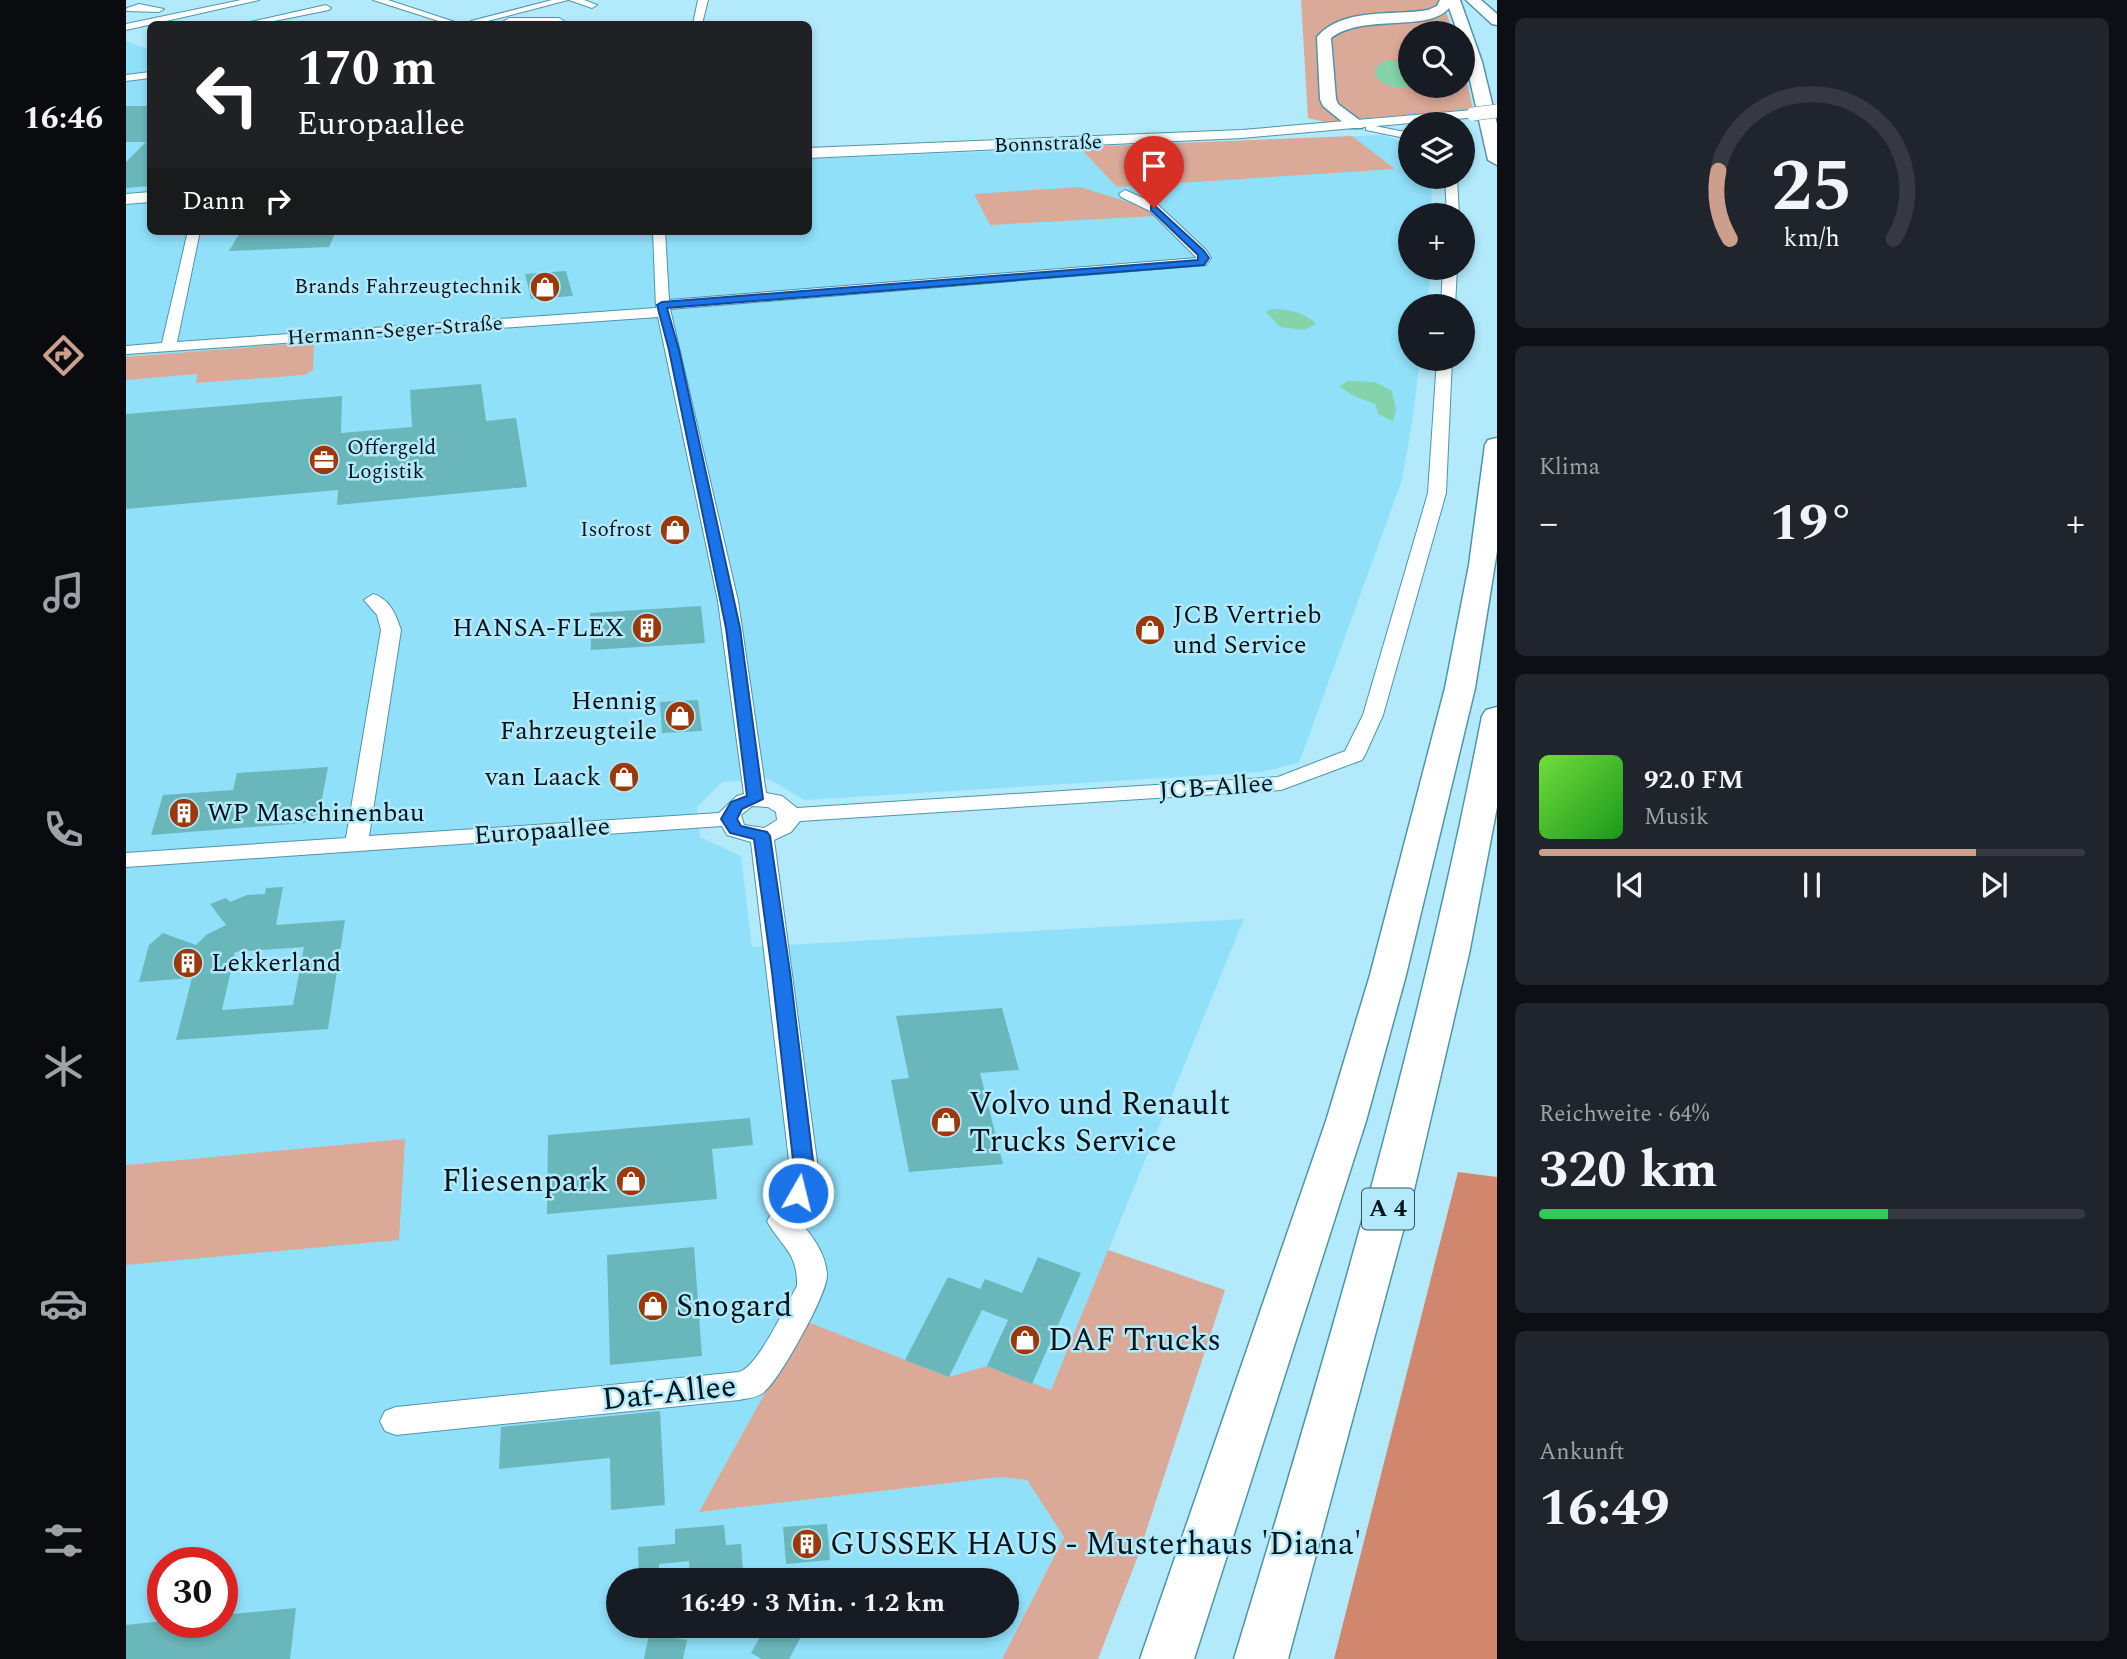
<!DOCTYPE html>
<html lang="de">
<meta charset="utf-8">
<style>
:root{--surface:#171b24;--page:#20242c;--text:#f1f3f6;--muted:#9ea1a6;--line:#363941;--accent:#cb9f8c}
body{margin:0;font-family:Spectral,serif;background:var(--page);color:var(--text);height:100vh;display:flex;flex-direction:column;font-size:26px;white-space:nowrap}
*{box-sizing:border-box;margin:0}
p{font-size:23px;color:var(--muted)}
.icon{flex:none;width:38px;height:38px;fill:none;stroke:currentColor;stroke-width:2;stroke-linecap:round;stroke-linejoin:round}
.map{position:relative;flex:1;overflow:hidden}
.details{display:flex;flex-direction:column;gap:18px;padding:18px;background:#0d0f14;width:630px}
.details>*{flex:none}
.banner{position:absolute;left:21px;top:21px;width:665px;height:214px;border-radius:10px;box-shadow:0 4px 10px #0003;background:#202124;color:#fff;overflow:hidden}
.fabs{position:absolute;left:1272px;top:21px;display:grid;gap:14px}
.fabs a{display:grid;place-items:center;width:77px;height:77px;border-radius:50%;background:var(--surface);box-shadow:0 4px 10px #0003;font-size:35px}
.speed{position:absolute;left:21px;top:1547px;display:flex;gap:14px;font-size:35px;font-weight:700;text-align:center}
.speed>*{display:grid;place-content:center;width:91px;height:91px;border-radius:50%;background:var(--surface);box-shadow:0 4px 10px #0003;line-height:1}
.speed .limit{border:10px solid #d22;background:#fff;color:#111}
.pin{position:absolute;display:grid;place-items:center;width:60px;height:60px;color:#fff;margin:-72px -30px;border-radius:50% 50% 50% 0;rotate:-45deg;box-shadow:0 0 7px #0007}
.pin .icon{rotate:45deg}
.me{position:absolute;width:77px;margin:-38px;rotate:8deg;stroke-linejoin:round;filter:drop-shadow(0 0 5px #0008)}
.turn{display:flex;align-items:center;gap:24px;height:147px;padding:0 35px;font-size:32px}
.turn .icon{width:91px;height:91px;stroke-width:2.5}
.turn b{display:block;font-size:49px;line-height:60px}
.then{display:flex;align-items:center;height:66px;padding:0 35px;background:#0003;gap:14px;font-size:26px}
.big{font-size:52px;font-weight:700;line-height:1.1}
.details .tile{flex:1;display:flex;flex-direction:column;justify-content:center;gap:10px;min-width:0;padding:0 24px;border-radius:10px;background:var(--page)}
.details .dial{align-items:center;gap:0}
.dial svg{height:182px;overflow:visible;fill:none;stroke:var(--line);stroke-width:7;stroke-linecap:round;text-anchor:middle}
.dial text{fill:var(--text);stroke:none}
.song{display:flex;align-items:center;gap:21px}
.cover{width:84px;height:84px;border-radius:10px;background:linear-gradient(135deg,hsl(100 70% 55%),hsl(120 70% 35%))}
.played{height:7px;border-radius:4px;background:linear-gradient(90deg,var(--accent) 80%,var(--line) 80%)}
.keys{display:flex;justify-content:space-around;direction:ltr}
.heat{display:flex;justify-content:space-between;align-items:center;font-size:38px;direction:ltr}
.charge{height:10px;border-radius:5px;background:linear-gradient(90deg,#34c759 64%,var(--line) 0)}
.trip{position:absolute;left:480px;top:1568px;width:413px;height:70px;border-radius:35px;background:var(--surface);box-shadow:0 4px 10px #0003;font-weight:700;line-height:70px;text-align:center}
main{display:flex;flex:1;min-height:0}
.dock{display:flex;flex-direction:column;width:126px;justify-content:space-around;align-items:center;background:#090b0e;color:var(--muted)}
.dock .icon{width:49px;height:49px}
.dock .selected{color:var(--accent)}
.dock b{font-size:32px;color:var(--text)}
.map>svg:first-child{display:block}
.built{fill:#90e0fa;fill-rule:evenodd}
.green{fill:#daa998}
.forest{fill:#d0876d}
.water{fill:#84d3aa}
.building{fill:#6ab7bb;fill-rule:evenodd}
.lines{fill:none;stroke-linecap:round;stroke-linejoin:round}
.minor-casing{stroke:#5094aa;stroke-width:2}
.major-casing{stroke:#5094aa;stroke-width:2}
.highway-casing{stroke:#5094aa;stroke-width:3}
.minor{fill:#fff;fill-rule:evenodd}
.major{fill:#fff;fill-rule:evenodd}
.highway{fill:#fff;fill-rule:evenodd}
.major-bridge-casing{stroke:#5094aa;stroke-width:14;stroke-linecap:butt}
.major-bridge{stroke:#fff;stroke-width:13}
.route{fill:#1a73e8;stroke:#114b97;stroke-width:2}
.labels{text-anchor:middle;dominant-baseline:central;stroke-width:5;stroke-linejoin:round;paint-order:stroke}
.far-street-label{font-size:21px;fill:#00141c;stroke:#b2e9fb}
.far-poi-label{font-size:21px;fill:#00141c;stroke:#b2e9fb;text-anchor:end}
.shield{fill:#b2e9fb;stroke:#35545f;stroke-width:2}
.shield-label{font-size:24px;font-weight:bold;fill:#00141c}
.poi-label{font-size:26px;fill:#00141c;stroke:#b2e9fb;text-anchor:start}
.street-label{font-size:26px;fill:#00141c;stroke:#b2e9fb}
.near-poi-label{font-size:32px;fill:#00141c;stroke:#b2e9fb;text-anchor:start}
.near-street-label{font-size:32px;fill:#00141c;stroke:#b2e9fb}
</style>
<main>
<nav class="dock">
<b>16:46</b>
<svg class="icon selected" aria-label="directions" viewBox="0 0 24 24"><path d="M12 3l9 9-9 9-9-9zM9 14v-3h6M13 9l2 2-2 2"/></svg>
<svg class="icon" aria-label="music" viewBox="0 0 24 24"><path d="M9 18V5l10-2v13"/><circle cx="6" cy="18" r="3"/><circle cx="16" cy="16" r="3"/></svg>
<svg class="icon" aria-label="phone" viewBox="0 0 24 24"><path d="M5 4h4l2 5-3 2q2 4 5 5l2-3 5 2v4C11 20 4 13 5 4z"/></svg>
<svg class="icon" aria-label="climate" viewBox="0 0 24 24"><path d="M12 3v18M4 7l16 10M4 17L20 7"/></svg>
<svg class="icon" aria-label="car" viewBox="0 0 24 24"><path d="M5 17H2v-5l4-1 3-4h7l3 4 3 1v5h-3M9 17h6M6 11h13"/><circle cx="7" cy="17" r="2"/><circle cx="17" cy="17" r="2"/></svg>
<svg class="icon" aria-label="filters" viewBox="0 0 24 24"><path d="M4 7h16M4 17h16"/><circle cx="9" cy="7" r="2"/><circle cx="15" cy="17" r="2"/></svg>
</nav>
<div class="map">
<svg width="1371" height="1659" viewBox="0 0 1371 1659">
<rect width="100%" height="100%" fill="#b2e9fb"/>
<path class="built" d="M 0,41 L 24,50 L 24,191 L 0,193 Z
M 1257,135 L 1277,142 L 1284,149 L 1284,177 L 1306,177 L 1305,215 L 1284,215 L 1284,268 L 1305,268 L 1301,306 L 1284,306 L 1284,359 L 1294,359 L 1287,416 L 1276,480 L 1173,763 L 1135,772 L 678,800 L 643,779 L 596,782 L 571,807 L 574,837 L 615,856 L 626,947 L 1118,919 L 925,1390 L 901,1479 L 938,1537 L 876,1659 L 0,1659 L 0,205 L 24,202 L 24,231 L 682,231 L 683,159 ZM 37,1563 L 96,1563 L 96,1622 L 37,1622 ZM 492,1580 L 880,1580 L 880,1626 L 492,1626 Z"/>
<path class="green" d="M 1175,0 L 1316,0 L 1309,10 L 1205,26 L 1193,37 L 1216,120 L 1199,122 L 1182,118 Z
M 1320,11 L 1327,33 L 1284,33 L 1284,86 L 1337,86 L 1337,65 L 1347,109 L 1232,119 L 1225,117 L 1210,104 L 1204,34 L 1214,28 Z
M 1226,136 L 1269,169 L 991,187 L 953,147 Z
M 954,187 L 1018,207 L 1029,216 L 864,225 L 848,194 Z
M 188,342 L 187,370 L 178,375 L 70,383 L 71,374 L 0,380 L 0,357 Z
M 279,1139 L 273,1240 L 0,1265 L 0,1165 Z
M 982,1250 L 1099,1290 L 1012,1556 L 972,1659 L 876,1659 L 938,1537 L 901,1480 L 874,1477 L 573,1512 L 679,1321 L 823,1377 L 861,1366 L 925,1390 Z"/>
<path class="forest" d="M 1332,1172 L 1371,1177 L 1371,1659 L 1208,1659 Z"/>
<path class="water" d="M 1261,60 L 1284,64 L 1284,86 L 1288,87 C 1266,93 1230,74 1261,60 Z
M 1146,309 C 1161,308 1181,313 1190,324 L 1178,330 L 1154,327 L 1140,312 Z
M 1222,381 L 1249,382 L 1266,391 L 1270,410 L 1267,421 L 1253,415 L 1249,404 L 1226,395 L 1213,386 Z"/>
<path class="building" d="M 0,106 L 24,106 L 24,186 L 0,188 L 0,162 L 20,142 L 0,142 Z
M 115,231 L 210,231 L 203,247 L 103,251 Z
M 440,271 L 447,296 L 405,299 L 399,274 Z
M 355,384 L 360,421 L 390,418 L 401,487 L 211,505 L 212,490 L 0,509 L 0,414 L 216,396 L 215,433 L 286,427 L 284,390 Z
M 575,606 L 579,643 L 465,650 L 464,613 Z
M 572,700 L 576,731 L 536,733 L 534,702 Z
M 202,767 L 193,814 L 178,823 L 25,835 L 37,795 L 107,790 L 111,773 Z
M 157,887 L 150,925 L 219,920 L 202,1029 L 50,1040 L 66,978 L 13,982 L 23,945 L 37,933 L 70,945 L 80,935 L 100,925 L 84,904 L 100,898 L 104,902 L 121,895 L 139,894 L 140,888 ZM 178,947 L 167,1005 L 96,1010 L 109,952 Z
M 876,1008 L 893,1070 L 854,1073 L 877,1164 L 783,1172 L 765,1080 L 783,1078 L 770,1016 Z
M 624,1118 L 627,1145 L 586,1149 L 591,1199 L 421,1214 L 422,1135 Z
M 568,1247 L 576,1356 L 484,1365 L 481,1255 Z
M 912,1257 L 955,1273 L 906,1384 L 861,1366 L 882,1320 L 856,1310 L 823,1377 L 779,1360 L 822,1277 L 854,1289 L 859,1279 L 896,1293 Z
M 534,1411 L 539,1505 L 485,1510 L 484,1458 L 373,1469 L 375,1427 Z
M 701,1524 L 704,1560 L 660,1564 L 657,1527 Z
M 598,1525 L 600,1545 L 615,1544 L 617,1571 L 564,1576 L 563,1561 L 533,1564 L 534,1580 L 513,1580 L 512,1547 L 549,1544 L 549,1529 Z
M 170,1608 L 164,1659 L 0,1659 L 0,1625 L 37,1621 L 96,1622 L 96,1615 Z
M 640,1626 L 668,1626 L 678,1631 L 663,1659 L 636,1659 L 625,1653 Z
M 523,1634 L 561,1640 L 557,1659 L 518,1659 Z"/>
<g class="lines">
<g class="minor-casing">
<path id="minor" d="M 115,0 L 133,0 L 0,30 L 0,24 Z
M 247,0 L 262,0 L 335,24 L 322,24 Z
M 426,0 L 442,0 L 350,24 L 345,21 Z
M 443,0 L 458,0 L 471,5 L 466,8 Z
M 572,0 L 582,0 L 576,24 L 567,24 Z
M 13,4 L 38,9 L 33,12 L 0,11 L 1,8 Z
M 200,5 L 205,8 L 203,10 L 133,24 L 116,24 Z
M 383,18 L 433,18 L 438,21 L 433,24 L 380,23 L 378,21 Z
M 24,72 L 24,78 L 0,81 L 0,75 Z
M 1244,125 L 1284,133 L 1284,139 L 1240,130 L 1240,126 Z
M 1319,177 L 1331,177 L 1333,215 L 1321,215 Z
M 999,190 L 1032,205 L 1080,250 L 1085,258 L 1080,265 L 544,309 L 612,601 L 640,793 L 656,796 L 671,808 L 1152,777 L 1219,751 L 1237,715 L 1302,493 L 1311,359 L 1326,359 L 1320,493 L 1257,715 L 1239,755 L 1236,760 L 1155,790 L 674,821 L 665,832 L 648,840 L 692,1169 L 686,1193 L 672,1219 C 686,1236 700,1253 701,1275 C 702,1293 653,1381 638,1392 C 632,1398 621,1398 613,1400 L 270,1435 L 259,1431 L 254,1421 L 259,1411 L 270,1407 L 613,1372 C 632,1367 660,1305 671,1286 C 672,1252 655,1247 641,1221 L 658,1192 L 664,1169 L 625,842 L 601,835 L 596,826 L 0,867 L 0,853 L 220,838 L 255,630 L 251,615 L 238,600 L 247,594 C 264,599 270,615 275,630 L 243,836 L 593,813 L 611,796 L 618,794 L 592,601 L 532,317 L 0,354 L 0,346 L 36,343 L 62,231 L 74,231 L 51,342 L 530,308 L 527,231 L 539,231 L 543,300 L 1071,258 L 1024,211 L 995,197 L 993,194 ZM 626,806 L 642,807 L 650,812 L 651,820 L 638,828 L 618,825 L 615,815 Z
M 1317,268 L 1331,268 L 1329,306 L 1315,306 Z"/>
</g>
<g class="major-casing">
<path id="major" d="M 1347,110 L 1352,111 L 1354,114 L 1352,117 L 1116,138 L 682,158 L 682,148 L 1116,130 Z
M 24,192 L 24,202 L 0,204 L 0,194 Z"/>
</g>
<g class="highway-casing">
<path id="highway" d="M 1314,0 L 1334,0 L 1356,62 L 1371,124 L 1371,165 L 1362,160 L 1337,49 L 1337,33 L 1332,33 L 1323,8 C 1302,33 1238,13 1205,38 L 1210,99 L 1212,104 L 1236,122 L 1238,125 L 1236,128 L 1224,128 L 1197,106 L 1194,99 L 1191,37 C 1216,7 1268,16 1302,10 L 1311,6 Z
M 1340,0 L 1355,0 L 1371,14 L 1371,25 L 1366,24 Z
M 1371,438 L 1371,551 L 1349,688 L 1280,975 L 1240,1121 L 1068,1659 L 1014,1659 L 1200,1121 L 1244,975 L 1319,688 L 1343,565 L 1359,445 L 1362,440 Z
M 1371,707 L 1371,807 L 1343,954 L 1288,1190 L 1162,1659 L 1108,1659 C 1203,1347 1294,1036 1356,716 L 1360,710 Z"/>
</g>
<use href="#minor" class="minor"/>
<use href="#major" class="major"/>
<use href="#highway" class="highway"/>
<g class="major-bridge-casing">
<path id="major-bridge" d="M 1347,114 L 1371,111"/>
</g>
<use href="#major-bridge" class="major-bridge"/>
</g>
<path class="route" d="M 1028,205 L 1078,251 L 1083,258 L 1078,265 L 541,308 L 553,350 L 614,628 L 637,799 L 616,809 L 611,819 L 615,826 L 641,832 L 644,836 L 664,972 L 688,1169 L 679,1198 L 672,1200 L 665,1198 L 662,1193 L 668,1169 L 646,972 L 628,839 L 604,833 L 595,819 L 605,802 L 621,796 L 600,628 L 543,350 L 531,305 L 536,302 L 1072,260 L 1072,255 L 1025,210 L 1025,206 Z"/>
<defs>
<g id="shop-disc" transform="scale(1.575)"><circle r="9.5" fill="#9d380a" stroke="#b2e9fb"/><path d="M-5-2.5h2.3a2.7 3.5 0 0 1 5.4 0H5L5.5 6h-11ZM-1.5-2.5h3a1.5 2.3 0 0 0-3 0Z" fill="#fff"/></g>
<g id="office-disc" transform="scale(1.575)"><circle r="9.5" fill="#9d380a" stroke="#b2e9fb"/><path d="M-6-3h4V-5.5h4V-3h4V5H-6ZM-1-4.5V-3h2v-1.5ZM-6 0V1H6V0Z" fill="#fff"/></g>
<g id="building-disc" transform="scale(1.575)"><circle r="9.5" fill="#9d380a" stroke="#b2e9fb"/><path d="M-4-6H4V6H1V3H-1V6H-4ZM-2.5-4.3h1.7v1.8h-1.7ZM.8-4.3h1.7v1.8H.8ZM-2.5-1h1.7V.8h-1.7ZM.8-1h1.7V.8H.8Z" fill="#fff"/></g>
</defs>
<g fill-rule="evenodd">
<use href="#shop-disc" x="419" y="287"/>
<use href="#office-disc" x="198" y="460"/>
<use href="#shop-disc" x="549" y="530"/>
<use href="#building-disc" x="521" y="628"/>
<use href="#shop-disc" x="1024" y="630"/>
<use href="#shop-disc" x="554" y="716"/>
<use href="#shop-disc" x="498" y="777"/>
<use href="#building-disc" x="58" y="813"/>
<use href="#building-disc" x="62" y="963"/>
<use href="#shop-disc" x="820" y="1122"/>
<use href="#shop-disc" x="505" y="1181"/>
<use href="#shop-disc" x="527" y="1306"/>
<use href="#shop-disc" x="899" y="1340"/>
<use href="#building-disc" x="681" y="1544"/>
</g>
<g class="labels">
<g class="far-street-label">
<text transform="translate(922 144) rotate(-2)">Bonnstraße</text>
<text transform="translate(269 331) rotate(-4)">Hermann-Seger-Straße</text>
</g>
<g class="far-poi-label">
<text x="396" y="287">Brands Fahrzeugtechnik</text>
<text x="221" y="448" text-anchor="start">Offergeld<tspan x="221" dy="24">Logistik</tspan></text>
<text x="526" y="530">Isofrost</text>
</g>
<rect class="shield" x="1236" y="1188.5" width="52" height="41" rx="5"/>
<g class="shield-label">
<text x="1262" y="1209">A 4</text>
</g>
<g class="poi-label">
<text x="1047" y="615">JCB Vertrieb<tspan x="1047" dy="30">und Service</tspan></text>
<text x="498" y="628" text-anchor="end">HANSA-FLEX</text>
<text x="531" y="701" text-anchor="end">Hennig<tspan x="531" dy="30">Fahrzeugteile</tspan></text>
<text x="475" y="777" text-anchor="end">van Laack</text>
<text x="81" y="813">WP Maschinenbau</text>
<text x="85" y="963">Lekkerland</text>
</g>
<g class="street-label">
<text transform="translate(1090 787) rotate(-4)">JCB-Allee</text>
<text transform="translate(416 831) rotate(-4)">Europaallee</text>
</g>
<g class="near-poi-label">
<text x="843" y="1104">Volvo und Renault<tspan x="843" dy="37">Trucks Service</tspan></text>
<text x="482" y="1181" text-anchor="end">Fliesenpark</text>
<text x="550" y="1306">Snogard</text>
<text x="922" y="1340">DAF Trucks</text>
<text x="704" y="1544">GUSSEK HAUS - Musterhaus 'Diana'</text>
</g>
<g class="near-street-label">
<text transform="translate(543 1393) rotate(-6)">Daf-Allee</text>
</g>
</g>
</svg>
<div class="fabs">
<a><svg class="icon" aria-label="search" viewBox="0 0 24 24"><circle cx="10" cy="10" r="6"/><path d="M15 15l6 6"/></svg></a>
<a><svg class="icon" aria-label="layers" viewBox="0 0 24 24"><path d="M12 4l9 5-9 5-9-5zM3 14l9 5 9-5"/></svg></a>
<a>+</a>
<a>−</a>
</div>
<div class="speed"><div class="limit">30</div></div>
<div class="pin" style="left:1028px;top:208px;background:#d93025"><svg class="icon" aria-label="arrive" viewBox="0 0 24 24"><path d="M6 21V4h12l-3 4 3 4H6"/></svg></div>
<svg class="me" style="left:672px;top:1193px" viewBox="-20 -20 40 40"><circle r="17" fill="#1a73e8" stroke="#fff" stroke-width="3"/><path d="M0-11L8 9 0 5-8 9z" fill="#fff"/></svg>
<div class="trip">16:49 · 3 Min. · 1.2 km</div>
<div class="banner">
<div class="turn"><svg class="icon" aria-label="left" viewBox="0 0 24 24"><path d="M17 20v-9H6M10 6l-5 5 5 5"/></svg><div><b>170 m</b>Europaallee</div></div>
<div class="then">Dann<svg class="icon" aria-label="right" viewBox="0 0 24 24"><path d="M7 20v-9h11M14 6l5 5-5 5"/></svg></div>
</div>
</div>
<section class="details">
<div class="tile dial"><svg viewBox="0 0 100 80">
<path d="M14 69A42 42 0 1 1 86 69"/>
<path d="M14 69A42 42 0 0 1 9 39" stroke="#cb9f8c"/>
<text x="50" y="56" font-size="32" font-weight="700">25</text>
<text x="50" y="72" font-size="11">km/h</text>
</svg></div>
<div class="tile"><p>Klima</p>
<div class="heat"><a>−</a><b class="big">19°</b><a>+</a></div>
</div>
<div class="tile">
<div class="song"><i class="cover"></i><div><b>92.0 FM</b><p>Musik</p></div></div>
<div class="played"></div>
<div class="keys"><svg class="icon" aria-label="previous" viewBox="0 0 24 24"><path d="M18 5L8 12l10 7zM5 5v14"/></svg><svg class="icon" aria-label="pause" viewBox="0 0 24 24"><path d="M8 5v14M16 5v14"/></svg><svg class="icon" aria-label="next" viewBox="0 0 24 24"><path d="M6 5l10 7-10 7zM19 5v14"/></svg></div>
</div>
<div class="tile"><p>Reichweite · 64%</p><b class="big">320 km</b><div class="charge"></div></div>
<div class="tile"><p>Ankunft</p><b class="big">16:49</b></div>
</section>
</main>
